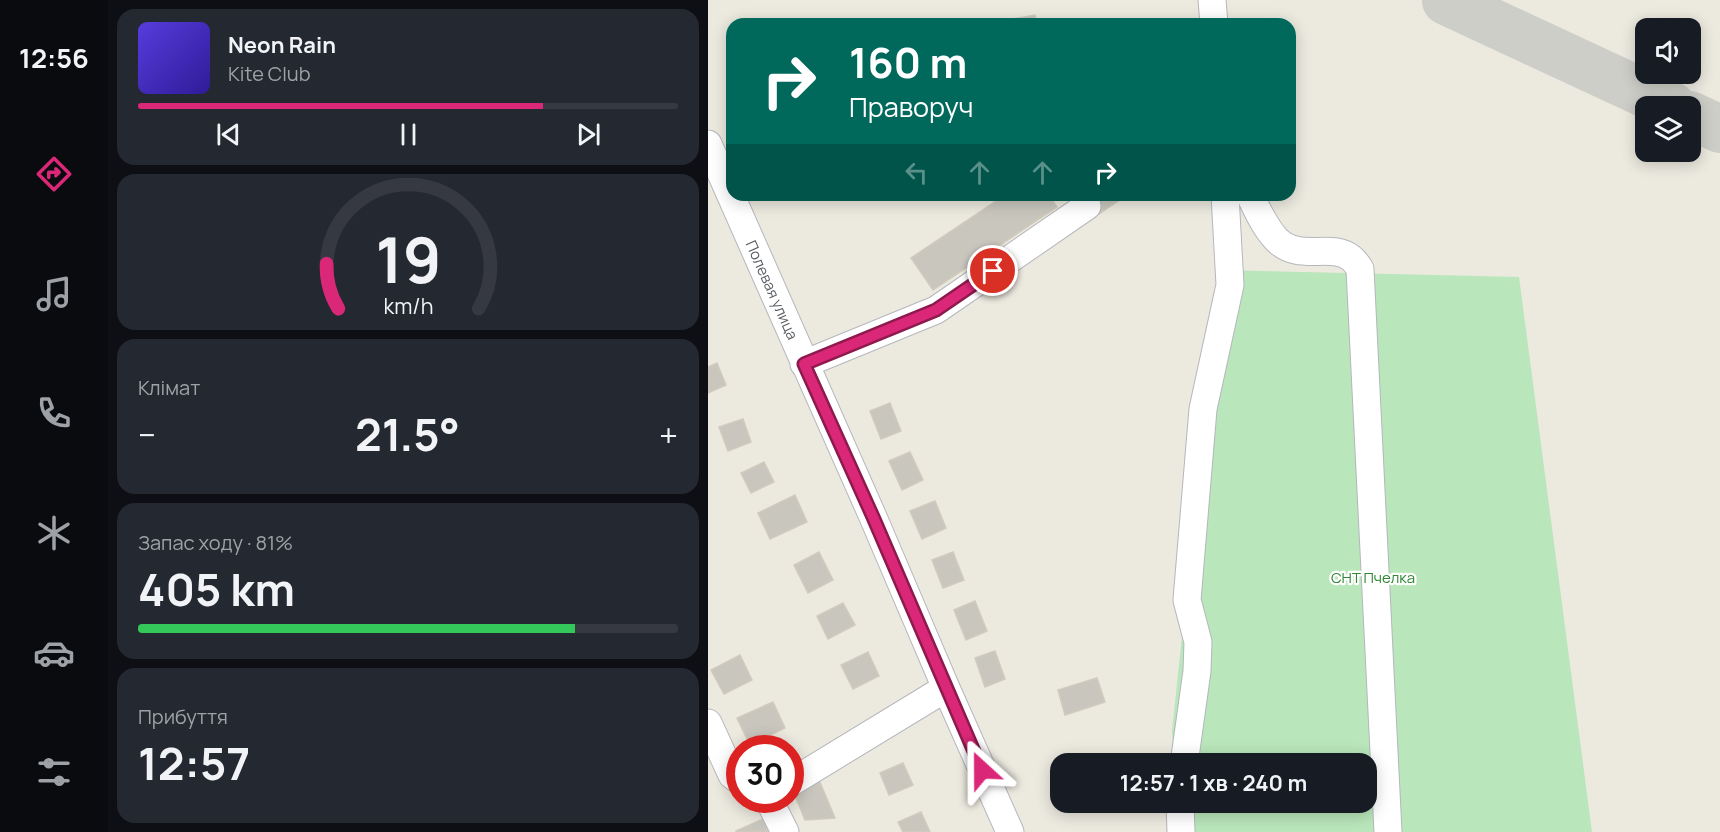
<!DOCTYPE html>
<html lang="uk">
<meta charset="utf-8">
<style>
:root{--surface:#171b24;--page:#242831;--text:#f1f3f6;--muted:#9ea1a6;--line:#363941;--accent:#db2777}
body{margin:0;font-family:Manrope,sans-serif;background:var(--page);color:var(--text);height:100vh;display:flex;flex-direction:column;font-size:22px;white-space:nowrap}
*{box-sizing:border-box;margin:0}
p{font-size:20px;color:var(--muted)}
.icon{flex:none;width:33px;height:33px;fill:none;stroke:currentColor;stroke-width:2;stroke-linecap:round;stroke-linejoin:round}
.map{position:relative;flex:1;overflow:hidden}
.sheet{display:flex;flex-direction:column;gap:9px;padding:9px;background:#0d0f14;width:600px}
.sheet>*{flex:none}
.banner{position:absolute;left:18px;top:18px;width:570px;height:183px;border-radius:18px;box-shadow:0 3px 15px #0003;background:#00695c;color:#fff;overflow:hidden}
.controls{position:absolute;left:927px;top:18px;display:grid;gap:12px}
.controls a{display:grid;place-items:center;width:66px;height:66px;border-radius:12px;background:var(--surface);box-shadow:0 3px 15px #0003;font-size:30px}
.speed{position:absolute;left:18px;top:735px;display:flex;gap:12px;font-size:30px;font-weight:700;text-align:center}
.speed>*{display:grid;place-content:center;width:78px;height:78px;border-radius:50%;background:var(--surface);box-shadow:0 3px 15px #0003;line-height:1}
.speed .limit{border:9px solid #d22;background:#fff;color:#111}
.pin{position:absolute;display:grid;place-items:center;width:51px;height:51px;color:#fff;margin:-26px;border:3px solid #fff;border-radius:50%;box-shadow:0 2px 6px #0007}
.me{position:absolute;width:66px;margin:-33px;rotate:336deg;stroke-linejoin:round;filter:drop-shadow(0 0 4px #0008)}
.turn{display:flex;align-items:center;gap:21px;height:126px;padding:0 24px;font-size:27px}
.turn .icon{width:78px;height:78px;stroke-width:2.5}
.turn b{display:block;font-size:42px;line-height:51px}
.lanes{display:flex;align-items:center;height:57px;padding:0 24px;background:#0003;justify-content:center;gap:30px;direction:ltr}
.lanes .off{opacity:.35}
.big{font-size:45px;font-weight:700;line-height:1.1}
.sheet .card{flex:1;display:flex;flex-direction:column;justify-content:center;gap:9px;min-width:0;padding:0 21px;border-radius:18px;background:var(--page)}
.sheet .dial{align-items:center;gap:0}
.dial svg{height:156px;overflow:visible;fill:none;stroke:var(--line);stroke-width:7;stroke-linecap:round;text-anchor:middle}
.dial text{fill:var(--text);stroke:none}
.song{display:flex;align-items:center;gap:18px}
.cover{width:72px;height:72px;border-radius:9px;background:linear-gradient(135deg,hsl(250 70% 55%),hsl(250 70% 35%))}
.played{height:6px;border-radius:3px;background:linear-gradient(90deg,var(--accent) 75%,var(--line) 75%)}
.keys{display:flex;justify-content:space-around;direction:ltr}
.heat{display:flex;justify-content:space-between;align-items:center;font-size:33px;direction:ltr}
.charge{height:9px;border-radius:4px;background:linear-gradient(90deg,#34c759 81%,var(--line) 0)}
.trip{position:absolute;left:342px;top:753px;width:327px;height:60px;border-radius:18px;background:var(--surface);box-shadow:0 3px 15px #0003;font-weight:700;line-height:60px;text-align:center}
main{display:flex;flex:1;min-height:0}
.menu{display:flex;flex-direction:column;width:108px;justify-content:space-around;align-items:center;background:#090b0e;color:var(--muted)}
.menu .icon{width:42px;height:42px}
.menu .active{color:var(--accent)}
.menu b{font-size:27px;color:var(--text)}
.map>svg:first-child{display:block}
.green{fill:#b9e6ba}
.lines{fill:none;stroke-linecap:round;stroke-linejoin:round}
.taxiway{stroke:#cecec8;stroke-width:48}
.building{fill:#c9c6be;stroke:#d1cbbd;stroke-width:1.5}
.minor-casing{stroke:#b5b7bd;stroke-width:29}
.minor{stroke:#fff;stroke-width:27}
.route-casing{stroke:#8e194d;stroke-width:15}
.route{stroke:#db2777;stroke-width:10}
.labels{text-anchor:middle;dominant-baseline:central;stroke-width:4.5;stroke-linejoin:round;paint-order:stroke}
.street-label{font-size:15px;fill:#585c61;stroke:#fff}
.park-label{font-size:15px;fill:#318736;stroke:#fff}
</style>
<main>
<nav class="menu">
<b>12:56</b>
<svg class="icon active" aria-label="directions" viewBox="0 0 24 24"><path d="M12 3l9 9-9 9-9-9zM9 14v-3h6M13 9l2 2-2 2"/></svg>
<svg class="icon" aria-label="music" viewBox="0 0 24 24"><path d="M9 18V5l10-2v13"/><circle cx="6" cy="18" r="3"/><circle cx="16" cy="16" r="3"/></svg>
<svg class="icon" aria-label="phone" viewBox="0 0 24 24"><path d="M5 4h4l2 5-3 2q2 4 5 5l2-3 5 2v4C11 20 4 13 5 4z"/></svg>
<svg class="icon" aria-label="climate" viewBox="0 0 24 24"><path d="M12 3v18M4 7l16 10M4 17L20 7"/></svg>
<svg class="icon" aria-label="car" viewBox="0 0 24 24"><path d="M5 17H2v-5l4-1 3-4h7l3 4 3 1v5h-3M9 17h6M6 11h13"/><circle cx="7" cy="17" r="2"/><circle cx="17" cy="17" r="2"/></svg>
<svg class="icon" aria-label="filters" viewBox="0 0 24 24"><path d="M4 7h16M4 17h16"/><circle cx="9" cy="7" r="2"/><circle cx="15" cy="17" r="2"/></svg>
</nav>
<section class="sheet">
<div class="card">
<div class="song"><i class="cover"></i><div><b>Neon Rain</b><p>Kite Club</p></div></div>
<div class="played"></div>
<div class="keys"><svg class="icon" aria-label="previous" viewBox="0 0 24 24"><path d="M18 5L8 12l10 7zM5 5v14"/></svg><svg class="icon" aria-label="pause" viewBox="0 0 24 24"><path d="M8 5v14M16 5v14"/></svg><svg class="icon" aria-label="next" viewBox="0 0 24 24"><path d="M6 5l10 7-10 7zM19 5v14"/></svg></div>
</div>
<div class="card dial"><svg viewBox="0 0 100 80">
<path d="M14 69A42 42 0 1 1 86 69"/>
<path d="M14 69A42 42 0 0 1 8 46" stroke="#db2777"/>
<text x="50" y="56" font-size="32" font-weight="700">19</text>
<text x="50" y="72" font-size="11">km/h</text>
</svg></div>
<div class="card"><p>Клімат</p>
<div class="heat"><a>−</a><b class="big">21.5°</b><a>+</a></div>
</div>
<div class="card"><p>Запас ходу · 81%</p><b class="big">405 km</b><div class="charge"></div></div>
<div class="card"><p>Прибуття</p><b class="big">12:57</b></div>
</section>
<div class="map">
<svg width="1012" height="832" viewBox="0 0 1012 832">
<rect width="100%" height="100%" fill="#ece9df"/>
<path class="green" d="M 513,270 L 811,277 L 884,832 L 472,832 L 470,803 L 658,802 L 658,764 L 466,764 L 464,731 Z"/>
<g class="lines">
<path class="taxiway" d="M 738,1 L 964,106
M 982,115 L 1012,129"/>
</g>
<path class="building" d="M 327,15 L 329,24 L 283,24 L 283,23 Z
M 297,195 L 341,195 L 349,207 L 225,290 L 203,258 Z
M 381,195 L 411,195 L 413,199 L 391,214 Z
M 9,363 L 18,385 L 0,393 L 0,367 Z
M 182,403 L 193,431 L 173,439 L 162,411 Z
M 35,419 L 43,442 L 20,451 L 11,427 Z
M 202,452 L 215,480 L 194,490 L 181,461 Z
M 56,462 L 66,482 L 43,493 L 33,473 Z
M 87,495 L 99,522 L 62,539 L 50,513 Z
M 227,501 L 238,528 L 214,539 L 202,511 Z
M 111,552 L 125,580 L 100,593 L 86,565 Z
M 245,552 L 256,580 L 235,588 L 224,560 Z
M 267,601 L 279,631 L 258,640 L 246,610 Z
M 135,603 L 147,625 L 120,639 L 109,616 Z
M 287,651 L 297,679 L 277,687 L 267,658 Z
M 160,652 L 171,676 L 145,689 L 133,665 Z
M 32,655 L 44,680 L 16,694 L 3,670 Z
M 389,678 L 397,702 L 357,715 L 350,690 Z
M 65,702 L 77,728 L 42,745 L 29,718 Z
M 195,763 L 205,785 L 181,795 L 172,773 Z
M 111,780 L 127,818 L 97,820 L 85,791 Z
M 213,812 L 222,832 L 195,832 L 190,822 Z
M 55,819 L 60,832 L 28,832 L 28,831 Z"/>
<g class="lines">
<g class="minor-casing">
<path id="minor" d="M 504,0 L 506,24
M 0,144 L 165,517 L 238,688 L 302,832
M 542,195 C 549,210 557,227 568,239 C 591,263 623,242 643,258 C 647,261 650,266 652,269 L 680,832
M 96,364 L 228,310 L 379,206
M 0,723 L 24,775 L 32,781
M 476,764 L 489,671 L 490,642 L 479,600 L 495,409 L 522,285 L 517,195
M 82,783 L 238,688
M 61,800 L 77,832
M 472,802 L 473,832"/>
</g>
<use href="#minor" class="minor"/>
</g>
<g class="lines">
<g class="route-casing">
<path id="route" d="M 274,770 L 165,517 L 96,364 L 228,310 L 285,271"/>
</g>
<use href="#route" class="route"/>
</g>
<g class="labels">
<g class="street-label">
<text transform="translate(64 290) rotate(66)">Полевая улица</text>
</g>
<g class="park-label">
<text x="665" y="577">СНТ Пчелка</text>
</g>
</g>
</svg>
<div class="controls">
<a><svg class="icon" aria-label="sound" viewBox="0 0 24 24"><path d="M4 9h4l5-4v14l-5-4H4zM17 9q2 3 0 6"/></svg></a>
<a><svg class="icon" aria-label="layers" viewBox="0 0 24 24"><path d="M12 4l9 5-9 5-9-5zM3 14l9 5 9-5"/></svg></a>
</div>
<div class="speed"><div class="limit">30</div></div>
<div class="pin" style="left:285px;top:271px;background:#d93025"><svg class="icon" aria-label="arrive" viewBox="0 0 24 24"><path d="M6 21V4h12l-3 4 3 4H6"/></svg></div>
<svg class="me" style="left:274px;top:770px" viewBox="-20 -20 40 40"><path d="M0-17L14 15 0 8-14 15z" fill="#db2777" stroke="#fff" stroke-width="4"/></svg>
<div class="trip">12:57 · 1 хв · 240 m</div>
<div class="banner">
<div class="turn"><svg class="icon" aria-label="right" viewBox="0 0 24 24"><path d="M7 20v-9h11M14 6l5 5-5 5"/></svg><div><b>160 m</b>Праворуч</div></div>
<div class="lanes"><svg class="icon off" aria-label="left" viewBox="0 0 24 24"><path d="M17 20v-9H6M10 6l-5 5 5 5"/></svg><svg class="icon off" aria-label="ahead" viewBox="0 0 24 24"><path d="M12 20V5M6 11l6-6 6 6"/></svg><svg class="icon off" aria-label="ahead" viewBox="0 0 24 24"><path d="M12 20V5M6 11l6-6 6 6"/></svg><svg class="icon" aria-label="right" viewBox="0 0 24 24"><path d="M7 20v-9h11M14 6l5 5-5 5"/></svg></div>
</div>
</div>
</main>
